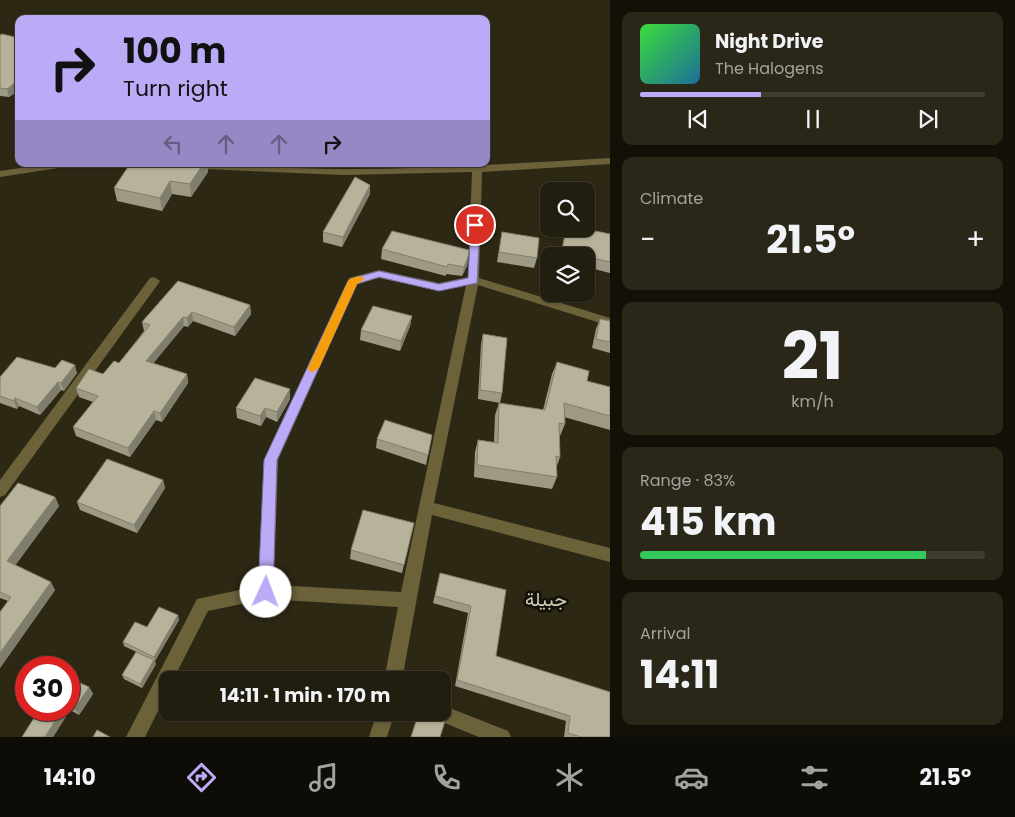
<!DOCTYPE html>
<meta charset="utf-8">
<style>
:root{--surface:#221e0f;--page:#2a2718;--text:#f1f3f6;--muted:#a2a29e;--line:#3f3c2f;--accent:#bbaaf6}
body{margin:0;font-family:Poppins,Vazirmatn,sans-serif;background:var(--page);color:var(--text);height:100vh;display:flex;flex-direction:column;font-size:19px;white-space:nowrap}
*{box-sizing:border-box;margin:0}
p{font-size:16px;color:var(--muted)}
.icon{flex:none;width:28px;height:28px;fill:none;stroke:currentColor;stroke-width:2;stroke-linecap:round;stroke-linejoin:round}
.map{position:relative;flex:1;overflow:hidden}
.panel{display:flex;flex-direction:column;gap:12px;padding:12px;background:#131008;width:405px}
.panel>*{flex:none}
.hud{position:absolute;left:15px;top:15px;width:475px;height:152px;border-radius:10px;box-shadow:0 1px 4px #0004,0 0 0 1px var(--line);background:#bbaaf6;color:#111;overflow:hidden}
.tools{position:absolute;left:540px;top:182px;display:grid;gap:10px}
.tools a{display:grid;place-items:center;width:55px;height:55px;border-radius:10px;background:var(--surface);box-shadow:0 1px 4px #0004,0 0 0 1px var(--line);font-size:25px}
.speed{position:absolute;left:15px;top:656px;display:flex;gap:10px;font-size:25px;font-weight:700;text-align:center}
.speed>*{display:grid;place-content:center;width:65px;height:65px;border-radius:50%;background:var(--surface);box-shadow:0 1px 4px #0004,0 0 0 1px var(--line);line-height:1}
.speed .limit{border:8px solid #d22;background:#fff;color:#111}
.pin{position:absolute;display:grid;place-items:center;width:42px;height:42px;color:#fff;margin:-21px;border:2px solid #fff;border-radius:50%;box-shadow:0 1px 5px #0007}
.me{position:absolute;width:55px;margin:-28px;rotate:2deg;stroke-linejoin:round;filter:drop-shadow(0 0 4px #0008)}
.turn{display:flex;align-items:center;gap:18px;height:105px;padding:0 25px;font-size:22px}
.turn .icon{width:65px;height:65px;stroke-width:2.5}
.turn b{display:block;font-size:35px;line-height:42px}
.lanes{display:flex;align-items:center;height:48px;padding:0 25px;background:#0003;justify-content:center;gap:25px;direction:ltr}
.lanes .off{opacity:.35}
.big{font-size:38px;font-weight:700;line-height:1.1}
.panel .widget{flex:1;display:flex;flex-direction:column;justify-content:center;gap:8px;min-width:0;padding:0 18px;border-radius:10px;background:var(--page)}
.panel .dial{align-items:center;gap:0}
.dial b{font-size:65px;line-height:1}
.song{display:flex;align-items:center;gap:15px}
.cover{width:60px;height:60px;border-radius:8px;background:linear-gradient(135deg,hsl(120 70% 55%),hsl(200 70% 35%))}
.played{height:5px;border-radius:2px;background:linear-gradient(90deg,var(--accent) 35%,var(--line) 35%)}
.keys{display:flex;justify-content:space-around;direction:ltr}
.heat{display:flex;justify-content:space-between;align-items:center;font-size:28px;direction:ltr}
.charge{height:8px;border-radius:4px;background:linear-gradient(90deg,#34c759 83%,var(--line) 0)}
.trip{position:absolute;left:159px;top:671px;width:292px;height:50px;border-radius:10px;background:var(--surface);box-shadow:0 1px 4px #0004,0 0 0 1px var(--line);font-weight:700;line-height:50px;text-align:center}
.tab-bar{display:flex;height:80px;justify-content:space-around;align-items:center;background:#0e0c06;color:var(--muted)}
.tab-bar .icon{width:35px;height:35px}
.tab-bar .selected{color:var(--accent)}
.tab-bar b{font-size:22px;color:var(--text)}
main{display:flex;flex:1;min-height:0}
.map>svg:first-child{display:block}
.lines{fill:none;stroke-linecap:round;stroke-linejoin:round}
.minor{fill:#6c623a;fill-rule:evenodd}
.wall{fill:#9d9984}
.shaded-wall{fill:#807d6c}
.building{fill:#b7b29a;stroke:#807d6c}
.route{fill:#bbaaf6;stroke:#7a6ea0}
.slow{fill:#f59e0b}
.labels{text-anchor:middle;dominant-baseline:central;stroke-width:5;stroke-linejoin:round;paint-order:stroke}
.near-quarter-label{font-size:19px;fill:#d5d0b7;stroke:#131109}
</style>
<main>
<div class="map">
<svg width="610" height="737" viewBox="0 0 610 737">
<rect width="100%" height="100%" fill="#2d2814"/>
<g class="lines">
<path class="minor" d="M 610,158 L 610,164 L 482,172 L 479,278 L 610,318 L 610,326 L 478,285 L 434,503 L 610,548 L 610,562 L 432,515 L 402,680 L 384,680 L 398,607 L 266,599 L 208,611 L 173,680 L 168,680 L 168,691 L 145,737 L 126,737 L 197,599 L 258,586 L 264,460 L 349,278 L 379,270 L 439,283 L 468,277 L 472,172 L 344,175 L 156,167 L 151,164 C 216,164 280,169 345,169 C 433,169 522,163 610,158 ZM 379,278 L 439,291 L 466,285 L 401,592 L 274,585 L 278,460 L 357,284 Z
M 48,164 L 70,164 L 65,167 L 0,177 L 0,171 Z
M 154,277 L 160,281 L 158,284 L 5,495 L 0,497 L 0,480 L 150,278 Z
M 442,705 L 508,731 L 511,737 L 479,737 L 432,718 L 429,712 L 442,712 Z
M 377,712 L 395,712 L 387,737 L 369,737 Z"/>
</g>
<path class="wall" d="M 0,35 L 19,38 L 19,90 L 9,97 L 0,96 Z
M 130,164 L 207,164 L 208,172 L 191,197 L 172,194 L 162,211 L 117,201 L 114,188 Z
M 370,185 L 370,194 L 342,247 L 323,242 L 323,232 Z
M 566,229 L 585,229 L 610,234 L 610,273 L 586,267 L 586,256 L 560,256 Z
M 502,232 L 537,258 L 534,268 L 497,262 Z
M 382,249 L 468,257 L 467,266 L 462,276 L 446,274 L 446,276 L 381,259 Z
M 178,281 L 250,305 L 251,314 L 235,336 L 193,321 L 188,327 L 184,326 L 153,363 L 187,374 L 188,383 L 162,422 L 156,420 L 130,457 L 76,436 L 73,427 L 93,402 L 79,397 L 76,388 L 103,374 L 119,363 L 144,331 L 142,322 Z
M 412,316 L 410,326 L 400,351 L 360,340 L 361,330 Z
M 600,319 L 610,321 L 610,353 L 592,348 L 596,329 Z
M 483,334 L 502,393 L 500,403 L 478,399 L 481,344 Z
M 557,362 L 587,381 L 610,387 L 610,430 L 564,417 L 565,424 L 560,436 L 560,457 L 557,466 L 557,477 L 552,489 L 474,477 L 475,452 L 478,440 L 494,442 L 495,415 L 499,403 L 543,410 L 552,374 Z
M 55,368 L 77,373 L 64,391 L 61,390 L 40,415 L 19,406 L 17,409 L 0,403 L 0,377 Z
M 290,399 L 277,422 L 266,417 L 261,426 L 237,418 L 236,408 Z
M 432,435 L 426,465 L 376,448 L 377,439 Z
M 163,480 L 165,488 L 137,533 L 80,510 L 77,502 Z
M 55,497 L 59,506 L 15,565 L 55,590 L 0,668 L 0,612 L 8,601 L 0,598 L 0,506 Z
M 414,523 L 402,573 L 350,559 L 351,550 Z
M 440,573 L 506,590 L 496,656 L 610,737 L 564,737 L 566,721 L 455,686 L 468,613 L 433,603 Z
M 179,620 L 155,661 L 124,646 L 123,642 L 147,627 Z
M 154,660 L 156,664 L 142,688 L 124,679 L 122,675 Z
M 69,678 L 89,687 L 93,694 L 79,715 L 70,710 L 53,737 L 22,737 L 69,710 Z"/>
<path class="shaded-wall" d="M 19,80 L 19,90 L 9,97 L 7,89 Z
M 203,164 L 207,164 L 208,172 L 191,197 L 190,184 Z
M 170,181 L 172,194 L 162,211 L 160,198 Z
M 370,185 L 370,194 L 342,247 L 343,237 Z
M 468,257 L 467,266 L 462,276 L 464,267 Z
M 250,305 L 251,314 L 235,336 L 234,327 Z
M 192,312 L 193,321 L 188,327 L 187,318 Z
M 412,316 L 410,326 L 400,351 L 401,341 Z
M 183,317 L 184,326 L 148,370 L 146,361 Z
M 75,365 L 77,373 L 64,391 L 61,383 Z
M 187,374 L 188,383 L 162,422 L 160,413 Z
M 58,382 L 61,390 L 40,415 L 37,407 Z
M 290,389 L 290,399 L 277,422 L 277,412 Z
M 15,398 L 19,406 L 17,409 L 14,401 Z
M 265,408 L 266,417 L 261,426 L 260,416 Z
M 154,411 L 156,420 L 130,457 L 128,448 Z
M 163,480 L 165,488 L 137,533 L 134,525 Z
M 55,497 L 59,506 L 12,570 L 7,561 Z
M 51,582 L 55,590 L 0,668 L 0,653 Z
M 178,615 L 179,620 L 155,661 L 154,657 Z
M 154,660 L 156,664 L 142,688 L 140,684 Z
M 89,687 L 93,694 L 79,715 L 75,709 Z
M 69,709 L 70,710 L 53,737 L 45,737 L 62,710 L 69,710 Z"/>
<path class="building" d="M 2,34 L 19,38 L 19,80 L 7,89 L 0,88 L 0,35 Z
M 130,164 L 203,164 L 190,184 L 170,181 L 160,198 L 114,188 Z
M 355,177 L 370,185 L 343,237 L 323,232 Z
M 566,229 L 585,229 L 610,234 L 610,262 L 562,251 Z
M 392,231 L 469,250 L 468,257 L 464,267 L 448,264 L 447,267 L 382,249 Z
M 502,232 L 539,238 L 537,258 L 499,252 Z
M 178,281 L 250,305 L 234,327 L 192,312 L 187,318 L 183,317 L 146,361 L 187,374 L 160,413 L 154,411 L 128,448 L 73,427 L 98,396 L 76,388 L 89,369 L 103,374 L 114,361 L 119,363 L 150,325 L 142,322 Z
M 373,306 L 412,316 L 401,341 L 361,330 Z
M 600,319 L 610,321 L 610,342 L 596,339 Z
M 483,334 L 507,338 L 502,393 L 480,390 Z
M 17,357 L 55,368 L 62,360 L 75,365 L 61,383 L 58,382 L 37,407 L 15,398 L 14,401 L 0,396 L 0,377 Z
M 557,362 L 589,371 L 587,381 L 610,387 L 610,416 L 564,403 L 565,424 L 559,423 L 560,457 L 556,456 L 557,477 L 477,465 L 478,440 L 498,443 L 499,403 L 545,410 Z
M 255,378 L 290,389 L 277,412 L 265,408 L 260,416 L 236,408 Z
M 385,420 L 432,435 L 428,455 L 377,439 Z
M 107,459 L 163,480 L 134,525 L 77,502 Z
M 18,483 L 55,497 L 7,561 L 51,582 L 0,653 L 0,612 L 11,597 L 0,592 L 0,506 Z
M 363,510 L 414,523 L 404,565 L 351,550 Z
M 440,573 L 506,590 L 496,656 L 610,692 L 610,737 L 581,737 L 568,733 L 570,716 L 457,680 L 471,606 L 435,596 Z
M 159,607 L 178,615 L 154,657 L 123,642 L 135,622 L 147,627 Z
M 136,652 L 154,660 L 140,684 L 122,675 Z
M 69,678 L 89,687 L 75,709 L 69,706 Z
M 39,710 L 62,710 L 45,737 L 22,737 Z
M 419,712 L 427,712 L 445,721 L 440,737 L 411,737 Z
M 97,730 L 110,737 L 93,737 Z"/>
<path class="route" d="M 475,222 L 480,225 L 477,283 L 439,291 L 379,277 L 357,284 L 277,460 L 273,592 L 271,597 L 266,599 L 261,597 L 258,592 L 264,460 L 348,281 L 350,279 L 379,271 L 439,284 L 468,278 L 471,225 Z"/>
<path class="slow" d="M 359,276 L 365,279 L 357,284 L 319,368 L 313,372 L 309,371 L 308,368 L 348,281 L 350,279 Z"/>
<g class="labels">
<g class="near-quarter-label">
<text x="546" y="599">جبيلة</text>
</g>
</g>
</svg>
<div class="tools">
<a><svg class="icon" aria-label="search" viewBox="0 0 24 24"><circle cx="10" cy="10" r="6"/><path d="M15 15l6 6"/></svg></a>
<a><svg class="icon" aria-label="layers" viewBox="0 0 24 24"><path d="M12 4l9 5-9 5-9-5zM3 14l9 5 9-5"/></svg></a>
</div>
<div class="speed"><div class="limit">30</div></div>
<div class="pin" style="left:475px;top:225px;background:#d93025"><svg class="icon" aria-label="arrive" viewBox="0 0 24 24"><path d="M6 21V4h12l-3 4 3 4H6"/></svg></div>
<svg class="me" style="left:266px;top:592px" viewBox="-20 -20 40 40"><circle r="19" fill="#fff"/><path d="M0-13L10 11 0 6-10 11z" fill="#bbaaf6"/></svg>
<div class="trip">14:11 · 1 min · 170 m</div>
<div class="hud">
<div class="turn"><svg class="icon" aria-label="right" viewBox="0 0 24 24"><path d="M7 20v-9h11M14 6l5 5-5 5"/></svg><div><b>100 m</b>Turn right</div></div>
<div class="lanes"><svg class="icon off" aria-label="left" viewBox="0 0 24 24"><path d="M17 20v-9H6M10 6l-5 5 5 5"/></svg><svg class="icon off" aria-label="ahead" viewBox="0 0 24 24"><path d="M12 20V5M6 11l6-6 6 6"/></svg><svg class="icon off" aria-label="ahead" viewBox="0 0 24 24"><path d="M12 20V5M6 11l6-6 6 6"/></svg><svg class="icon" aria-label="right" viewBox="0 0 24 24"><path d="M7 20v-9h11M14 6l5 5-5 5"/></svg></div>
</div>
</div>
<section class="panel">
<div class="widget">
<div class="song"><i class="cover"></i><div><b>Night Drive</b><p>The Halogens</p></div></div>
<div class="played"></div>
<div class="keys"><svg class="icon" aria-label="previous" viewBox="0 0 24 24"><path d="M18 5L8 12l10 7zM5 5v14"/></svg><svg class="icon" aria-label="pause" viewBox="0 0 24 24"><path d="M8 5v14M16 5v14"/></svg><svg class="icon" aria-label="next" viewBox="0 0 24 24"><path d="M6 5l10 7-10 7zM19 5v14"/></svg></div>
</div>
<div class="widget"><p>Climate</p>
<div class="heat"><a>−</a><b class="big">21.5°</b><a>+</a></div>
</div>
<div class="widget dial"><b>21</b><p>km/h</p></div>
<div class="widget"><p>Range · 83%</p><b class="big">415 km</b><div class="charge"></div></div>
<div class="widget"><p>Arrival</p><b class="big">14:11</b></div>
</section>
</main>
<nav class="tab-bar">
<b>14:10</b>
<svg class="icon selected" aria-label="directions" viewBox="0 0 24 24"><path d="M12 3l9 9-9 9-9-9zM9 14v-3h6M13 9l2 2-2 2"/></svg>
<svg class="icon" aria-label="music" viewBox="0 0 24 24"><path d="M9 18V5l10-2v13"/><circle cx="6" cy="18" r="3"/><circle cx="16" cy="16" r="3"/></svg>
<svg class="icon" aria-label="phone" viewBox="0 0 24 24"><path d="M5 4h4l2 5-3 2q2 4 5 5l2-3 5 2v4C11 20 4 13 5 4z"/></svg>
<svg class="icon" aria-label="climate" viewBox="0 0 24 24"><path d="M12 3v18M4 7l16 10M4 17L20 7"/></svg>
<svg class="icon" aria-label="car" viewBox="0 0 24 24"><path d="M5 17H2v-5l4-1 3-4h7l3 4 3 1v5h-3M9 17h6M6 11h13"/><circle cx="7" cy="17" r="2"/><circle cx="17" cy="17" r="2"/></svg>
<svg class="icon" aria-label="filters" viewBox="0 0 24 24"><path d="M4 7h16M4 17h16"/><circle cx="9" cy="7" r="2"/><circle cx="15" cy="17" r="2"/></svg>
<b>21.5°</b>
</nav>
